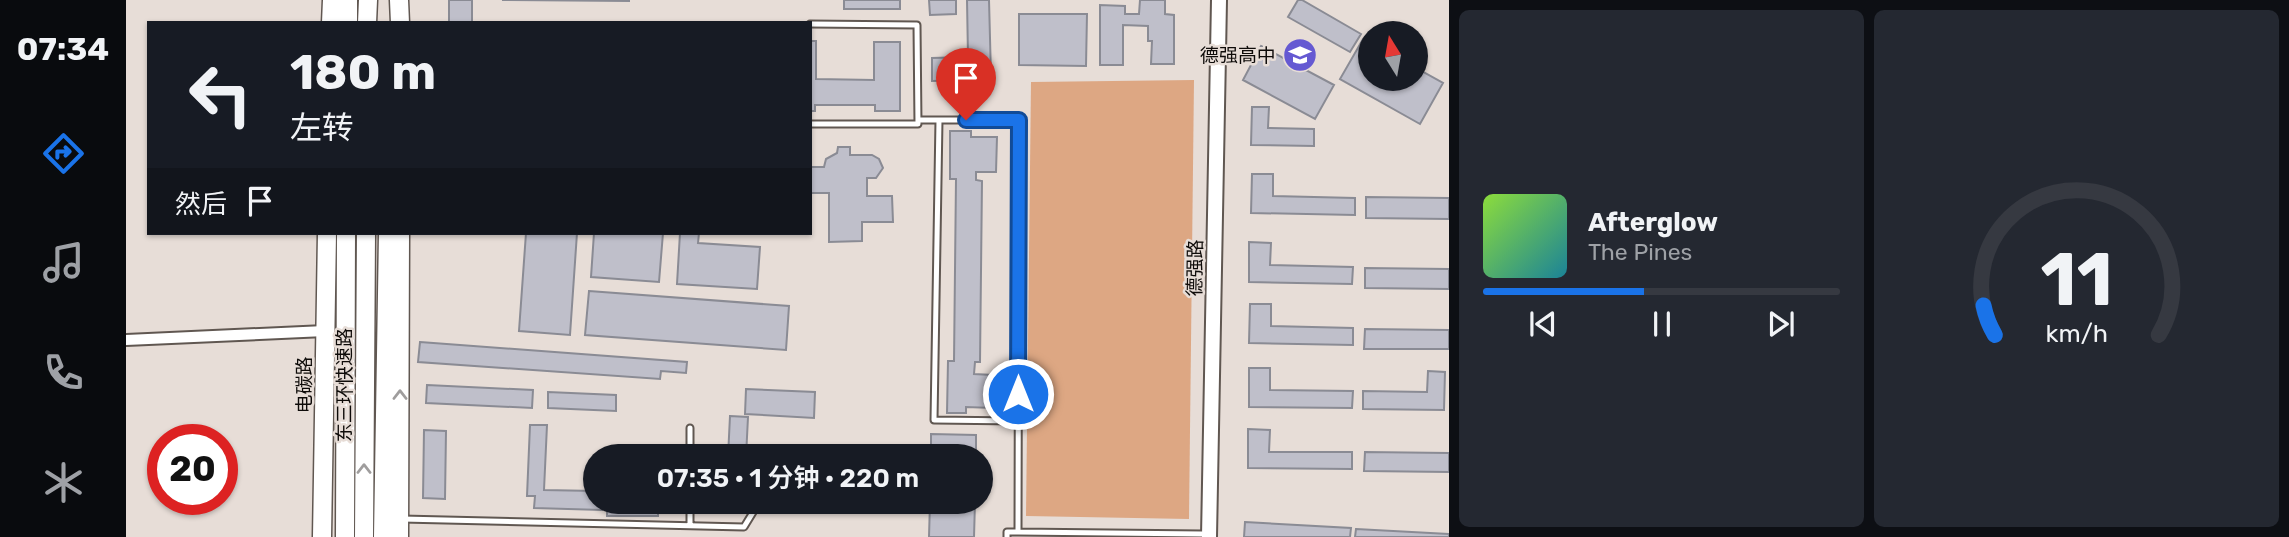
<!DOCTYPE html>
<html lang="zh">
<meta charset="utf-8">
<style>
:root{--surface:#171b24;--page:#242831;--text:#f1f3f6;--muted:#9ea1a6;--line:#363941;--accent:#1a73e8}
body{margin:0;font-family:Rubik,"Noto Sans SC",sans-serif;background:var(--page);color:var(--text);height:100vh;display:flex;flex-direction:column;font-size:26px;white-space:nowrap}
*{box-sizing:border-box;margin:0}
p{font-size:23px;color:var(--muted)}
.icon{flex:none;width:38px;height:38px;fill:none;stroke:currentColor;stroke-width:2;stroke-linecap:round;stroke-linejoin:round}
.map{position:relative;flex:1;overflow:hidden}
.panel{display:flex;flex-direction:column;gap:10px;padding:10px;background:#0d0f14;width:840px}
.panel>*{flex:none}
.top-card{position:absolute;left:21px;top:21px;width:665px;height:214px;border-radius:0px;box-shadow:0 2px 5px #0004;background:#171b24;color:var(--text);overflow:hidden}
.needle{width:46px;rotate:349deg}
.fabs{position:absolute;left:1232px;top:21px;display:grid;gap:14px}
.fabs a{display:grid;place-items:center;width:70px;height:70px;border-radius:50%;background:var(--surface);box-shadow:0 2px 5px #0004;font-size:35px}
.speed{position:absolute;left:21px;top:424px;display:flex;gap:14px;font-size:35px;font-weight:700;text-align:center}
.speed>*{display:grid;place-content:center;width:91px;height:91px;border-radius:50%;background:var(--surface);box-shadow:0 2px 5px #0004;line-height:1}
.speed .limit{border:10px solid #d22;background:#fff;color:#111}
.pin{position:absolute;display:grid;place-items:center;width:60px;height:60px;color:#fff;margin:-72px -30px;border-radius:50% 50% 50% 0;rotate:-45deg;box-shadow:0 0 7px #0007}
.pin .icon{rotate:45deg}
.me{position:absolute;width:77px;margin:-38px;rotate:0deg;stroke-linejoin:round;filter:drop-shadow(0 0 5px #0008)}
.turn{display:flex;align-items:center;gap:24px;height:147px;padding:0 28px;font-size:32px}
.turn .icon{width:91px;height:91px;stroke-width:2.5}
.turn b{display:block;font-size:49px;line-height:60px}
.then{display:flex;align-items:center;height:66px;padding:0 28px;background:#0003;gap:14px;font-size:26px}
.panel .widget{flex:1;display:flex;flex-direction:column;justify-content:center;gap:10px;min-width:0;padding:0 24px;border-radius:10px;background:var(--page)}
.panel .dial{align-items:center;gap:0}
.dial svg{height:182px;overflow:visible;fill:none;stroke:var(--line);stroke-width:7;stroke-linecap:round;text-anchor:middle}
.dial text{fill:var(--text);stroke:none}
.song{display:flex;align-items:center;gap:21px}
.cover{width:84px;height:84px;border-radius:10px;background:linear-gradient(135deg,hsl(90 70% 55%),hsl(190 70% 35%))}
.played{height:7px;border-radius:4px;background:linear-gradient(90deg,var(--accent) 45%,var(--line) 45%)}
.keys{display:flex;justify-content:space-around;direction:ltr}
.panel .tiles{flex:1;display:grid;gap:10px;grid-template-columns:repeat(2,1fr)}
.trip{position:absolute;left:457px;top:444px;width:410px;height:70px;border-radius:35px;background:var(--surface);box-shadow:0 2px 5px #0004;font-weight:600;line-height:70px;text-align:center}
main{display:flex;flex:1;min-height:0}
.menu{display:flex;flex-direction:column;width:126px;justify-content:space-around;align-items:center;background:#090b0e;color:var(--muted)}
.menu .icon{width:49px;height:49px}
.menu .selected{color:var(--accent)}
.menu b{font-size:32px;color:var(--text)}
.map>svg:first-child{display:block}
.green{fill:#dda783}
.building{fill:#bfbfca;stroke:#8a8b94;stroke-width:2}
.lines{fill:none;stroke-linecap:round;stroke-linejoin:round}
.service-casing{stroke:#605751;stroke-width:9}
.minor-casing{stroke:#605751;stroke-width:14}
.tertiary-casing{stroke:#605751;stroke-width:18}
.trunk-casing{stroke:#605751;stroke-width:21}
.service{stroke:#fff;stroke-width:5}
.minor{stroke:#fff;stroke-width:10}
.tertiary{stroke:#fff;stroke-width:14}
.trunk{stroke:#fff;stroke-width:18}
.oneway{stroke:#9f9d9d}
.route-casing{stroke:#114b97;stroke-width:18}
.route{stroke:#1a73e8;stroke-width:12}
.labels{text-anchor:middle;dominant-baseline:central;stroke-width:5;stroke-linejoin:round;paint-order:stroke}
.poi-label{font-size:19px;fill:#0e0b09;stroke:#e7ddd7;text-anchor:end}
.street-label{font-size:19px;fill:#0e0b09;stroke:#e7ddd7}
</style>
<main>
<nav class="menu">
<b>07:34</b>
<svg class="icon selected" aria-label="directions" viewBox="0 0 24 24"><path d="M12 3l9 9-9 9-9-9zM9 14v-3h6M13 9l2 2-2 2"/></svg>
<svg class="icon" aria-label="music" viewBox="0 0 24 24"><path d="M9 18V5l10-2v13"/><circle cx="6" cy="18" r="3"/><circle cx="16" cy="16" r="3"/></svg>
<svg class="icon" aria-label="phone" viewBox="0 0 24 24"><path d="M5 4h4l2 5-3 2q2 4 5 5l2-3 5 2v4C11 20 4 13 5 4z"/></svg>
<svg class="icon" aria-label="climate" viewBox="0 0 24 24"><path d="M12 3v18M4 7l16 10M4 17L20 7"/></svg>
</nav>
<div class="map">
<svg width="1323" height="537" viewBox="0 0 1323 537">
<rect width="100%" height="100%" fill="#e7ddd7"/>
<path class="green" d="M 1068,80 L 1063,519 L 900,516 L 905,82 Z"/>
<path class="building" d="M 323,0 L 346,0 L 346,23 L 323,23 Z
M 376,0 L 503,0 L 503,1 Z
M 718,0 L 774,0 L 774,9 L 718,9 Z
M 803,0 L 830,0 L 830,14 L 804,15 Z
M 841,0 L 863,0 L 865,76 L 844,76 L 844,80 L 806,81 L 806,58 L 842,57 Z
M 1014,0 L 1039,0 L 1039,14 L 1048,15 L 1048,64 L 1025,64 L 1026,41 L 1022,41 L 1022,26 L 997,25 L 997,65 L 974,65 L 974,5 L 999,6 L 999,14 L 1013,14 Z
M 1172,0 L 1176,0 L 1235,34 L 1224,52 L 1162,17 Z
M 893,14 L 961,14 L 960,66 L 893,65 Z
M 1237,39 L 1244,43 L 1244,79 L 1290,79 L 1290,68 L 1317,83 L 1294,124 L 1214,79 Z
M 684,41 L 690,41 L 690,79 L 748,80 L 748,42 L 774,42 L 774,111 L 749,111 L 749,105 L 689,105 L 689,111 L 684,111 Z
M 1135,46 L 1208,85 L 1189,119 L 1117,80 Z
M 1126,107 L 1143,107 L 1142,128 L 1188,129 L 1188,146 L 1125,145 Z
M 824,131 L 845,131 L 845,137 L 871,137 L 870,172 L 850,172 L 850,180 L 856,181 L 854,362 L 849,362 L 848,374 L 867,375 L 867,408 L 840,407 L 840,413 L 821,413 L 822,361 L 828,361 L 830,179 L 824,179 Z
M 712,147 L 724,147 L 724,155 L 746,155 L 753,159 L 757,168 L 750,178 L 741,178 L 741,196 L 766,196 L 767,222 L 736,222 L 736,241 L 703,242 L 703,193 L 684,193 L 684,167 L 698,167 L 700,159 L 711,153 Z
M 1126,174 L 1147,174 L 1147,196 L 1229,198 L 1229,215 L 1125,213 Z
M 1240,197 L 1323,198 L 1323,219 L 1240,218 Z
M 400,233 L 451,233 L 444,335 L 393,331 Z
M 468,233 L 537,233 L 533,282 L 465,277 Z
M 554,233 L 573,233 L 572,243 L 634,247 L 631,289 L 551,284 Z
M 1123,242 L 1145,243 L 1144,265 L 1227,267 L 1226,284 L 1123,282 Z
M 1239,268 L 1323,269 L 1323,289 L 1239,288 Z
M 463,291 L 663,306 L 660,350 L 459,335 Z
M 1124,304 L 1145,304 L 1145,326 L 1227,328 L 1227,345 L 1123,343 Z
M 1239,329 L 1323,330 L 1323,349 L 1238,349 Z
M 294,342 L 561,362 L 560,373 L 535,371 L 534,379 L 292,362 Z
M 1123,368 L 1144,368 L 1144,390 L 1227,391 L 1226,408 L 1123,407 Z
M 1302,371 L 1319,372 L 1318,410 L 1237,409 L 1237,391 L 1301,392 Z
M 301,385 L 407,390 L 406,408 L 300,403 Z
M 620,389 L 689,392 L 688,418 L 619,414 Z
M 422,392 L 490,395 L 490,411 L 422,408 Z
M 604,416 L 622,417 L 620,457 L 602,457 Z
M 404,425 L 421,425 L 418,490 L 469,491 L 469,502 L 476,502 L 476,510 L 408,508 L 409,496 L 401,496 Z
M 1122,429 L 1144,430 L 1143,452 L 1226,452 L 1226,469 L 1122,468 Z
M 298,430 L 320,431 L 319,499 L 297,498 Z
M 805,434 L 850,435 L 850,457 L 805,457 Z
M 1239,452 L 1323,453 L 1323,472 L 1238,471 Z
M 481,502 L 532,502 L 532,516 L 481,516 Z
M 804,502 L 849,502 L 848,537 L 803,537 Z
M 1119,522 L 1225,528 L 1224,537 L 1118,537 Z
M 1230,529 L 1323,534 L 1323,537 L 1229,537 Z"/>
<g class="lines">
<g class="service-casing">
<path id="service" d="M 684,24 L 791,25 L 792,124 L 684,124
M 792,120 L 893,120 L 892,532 L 1076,534
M 813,120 L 808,420 L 892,421
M 564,457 L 564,428
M 276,519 L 618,527 L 629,509
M 564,525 L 564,502
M 881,537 L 881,532 L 892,532"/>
</g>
<g class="minor-casing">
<path id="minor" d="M 0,340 L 199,331"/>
</g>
<g class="tertiary-casing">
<path id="tertiary" d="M 1083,537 L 1093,0"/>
</g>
<g class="trunk-casing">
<path id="trunk" d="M 273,0 L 274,23
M 205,23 L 206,0
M 222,23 L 222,0
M 241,23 L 242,0
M 196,537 L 201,233
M 219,537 L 220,233
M 238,537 L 240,233
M 257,537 L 262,233
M 273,537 L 274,233"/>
</g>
<use href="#service" class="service"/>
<use href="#minor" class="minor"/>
<use href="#tertiary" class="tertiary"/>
<use href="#trunk" class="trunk"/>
</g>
<defs><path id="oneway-chevron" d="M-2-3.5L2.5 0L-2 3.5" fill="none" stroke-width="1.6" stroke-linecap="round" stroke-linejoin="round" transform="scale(1.75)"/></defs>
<g class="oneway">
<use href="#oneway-chevron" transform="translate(274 395) rotate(-90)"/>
<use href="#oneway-chevron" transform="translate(238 469) rotate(-90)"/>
</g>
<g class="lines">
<g class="route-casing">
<path id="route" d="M 840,120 L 893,120 L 892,394"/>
</g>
<use href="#route" class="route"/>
</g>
<defs>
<g id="school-disc" transform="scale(1.75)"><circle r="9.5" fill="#6559d2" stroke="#e7ddd7"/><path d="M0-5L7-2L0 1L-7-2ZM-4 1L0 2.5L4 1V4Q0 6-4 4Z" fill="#fff"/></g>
</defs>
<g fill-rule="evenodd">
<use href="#school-disc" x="1174" y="55"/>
</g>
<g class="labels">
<g class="poi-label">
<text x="1150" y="55">德强高中</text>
</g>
<g class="street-label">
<text transform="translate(1069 268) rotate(-89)">德强路</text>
<text transform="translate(178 385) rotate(-90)">电碳路</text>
<text transform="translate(218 385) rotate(-90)">东三环快速路</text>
</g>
</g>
</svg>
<div class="fabs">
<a><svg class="needle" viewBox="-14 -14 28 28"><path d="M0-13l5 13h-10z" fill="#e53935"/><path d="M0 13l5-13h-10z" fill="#9ea1a6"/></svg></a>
</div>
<div class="speed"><div class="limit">20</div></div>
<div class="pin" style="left:840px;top:120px;background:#d93025"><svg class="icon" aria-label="arrive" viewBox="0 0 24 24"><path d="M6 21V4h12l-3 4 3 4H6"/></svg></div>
<svg class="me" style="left:892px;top:394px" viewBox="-20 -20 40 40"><circle r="17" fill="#1a73e8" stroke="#fff" stroke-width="3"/><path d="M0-11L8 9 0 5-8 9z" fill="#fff"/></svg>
<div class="trip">07:35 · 1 分钟 · 220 m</div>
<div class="top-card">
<div class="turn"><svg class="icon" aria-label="left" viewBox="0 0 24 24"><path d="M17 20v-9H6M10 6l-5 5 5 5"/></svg><div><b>180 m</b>左转</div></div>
<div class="then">然后<svg class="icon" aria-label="arrive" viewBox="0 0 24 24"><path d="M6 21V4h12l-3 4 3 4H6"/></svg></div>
</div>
</div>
<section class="panel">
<div class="tiles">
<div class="widget">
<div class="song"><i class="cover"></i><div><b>Afterglow</b><p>The Pines</p></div></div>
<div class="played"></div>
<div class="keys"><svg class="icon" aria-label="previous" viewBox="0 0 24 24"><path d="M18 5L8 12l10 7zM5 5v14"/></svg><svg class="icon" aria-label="pause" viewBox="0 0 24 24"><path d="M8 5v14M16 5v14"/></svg><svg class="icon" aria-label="next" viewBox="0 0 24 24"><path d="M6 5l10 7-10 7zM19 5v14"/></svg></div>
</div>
<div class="widget dial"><svg viewBox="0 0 100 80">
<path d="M14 69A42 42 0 1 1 86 69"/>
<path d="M14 69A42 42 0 0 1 9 56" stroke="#1a73e8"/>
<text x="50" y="56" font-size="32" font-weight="700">11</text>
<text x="50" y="72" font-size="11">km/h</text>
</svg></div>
</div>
</section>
</main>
